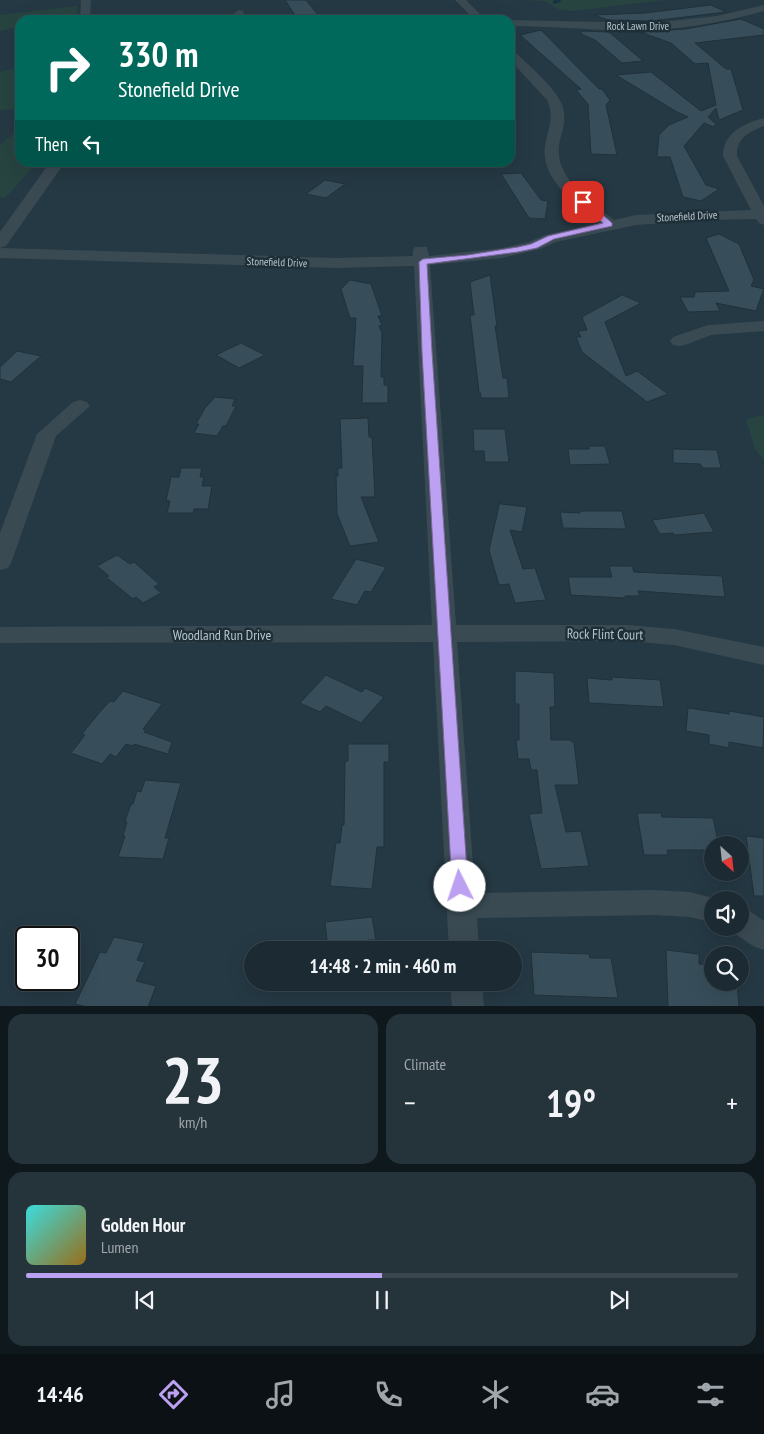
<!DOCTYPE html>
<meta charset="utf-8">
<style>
:root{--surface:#1c2b33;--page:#25333b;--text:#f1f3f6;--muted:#a0a7ac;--line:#3a474e;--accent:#bca0f2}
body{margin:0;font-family:"PT Sans Narrow",sans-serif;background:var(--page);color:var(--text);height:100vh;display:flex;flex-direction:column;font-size:19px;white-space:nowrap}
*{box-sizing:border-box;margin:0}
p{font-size:16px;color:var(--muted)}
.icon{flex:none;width:28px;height:28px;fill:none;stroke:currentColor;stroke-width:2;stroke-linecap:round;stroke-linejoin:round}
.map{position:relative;height:1006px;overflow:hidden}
.panel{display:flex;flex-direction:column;gap:8px;padding:8px;background:#0f181c;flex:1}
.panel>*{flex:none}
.banner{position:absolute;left:15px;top:15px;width:500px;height:152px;border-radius:15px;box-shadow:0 5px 20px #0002,0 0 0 1px var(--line);background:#00695c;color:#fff;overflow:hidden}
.needle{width:32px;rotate:153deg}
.fabs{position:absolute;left:704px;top:836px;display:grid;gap:10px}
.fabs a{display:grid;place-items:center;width:45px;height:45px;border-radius:50%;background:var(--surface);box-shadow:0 5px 20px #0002,0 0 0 1px var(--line);font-size:25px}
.speed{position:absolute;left:15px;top:926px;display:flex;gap:10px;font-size:25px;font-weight:700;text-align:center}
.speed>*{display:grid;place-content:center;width:65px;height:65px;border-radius:50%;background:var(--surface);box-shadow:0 5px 20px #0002,0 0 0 1px var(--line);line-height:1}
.speed .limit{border:2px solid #111;border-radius:8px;background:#fff;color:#111}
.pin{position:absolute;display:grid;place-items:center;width:42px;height:42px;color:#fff;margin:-21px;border-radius:10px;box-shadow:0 2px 8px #0006}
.me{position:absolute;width:55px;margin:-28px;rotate:356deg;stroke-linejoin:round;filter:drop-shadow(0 0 4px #0008)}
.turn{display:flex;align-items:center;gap:18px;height:105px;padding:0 20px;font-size:22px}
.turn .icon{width:65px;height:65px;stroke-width:2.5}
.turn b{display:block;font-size:35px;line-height:42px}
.then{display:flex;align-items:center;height:48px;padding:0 20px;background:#0003;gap:10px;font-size:19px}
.big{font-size:38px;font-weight:700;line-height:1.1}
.panel .widget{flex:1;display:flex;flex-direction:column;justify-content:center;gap:8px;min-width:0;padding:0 18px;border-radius:15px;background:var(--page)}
.panel .dial{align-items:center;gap:0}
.dial b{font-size:65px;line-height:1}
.song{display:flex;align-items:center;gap:15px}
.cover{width:60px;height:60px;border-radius:8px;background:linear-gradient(135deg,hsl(180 70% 55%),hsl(40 70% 35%))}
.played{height:5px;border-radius:2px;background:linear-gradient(90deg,var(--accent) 50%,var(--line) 50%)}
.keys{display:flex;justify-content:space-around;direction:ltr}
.heat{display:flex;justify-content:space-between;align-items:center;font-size:28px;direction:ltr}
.panel .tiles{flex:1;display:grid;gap:8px;grid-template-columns:1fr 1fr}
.widget:last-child{grid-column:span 2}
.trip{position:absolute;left:244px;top:941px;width:278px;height:50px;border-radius:25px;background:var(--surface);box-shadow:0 5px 20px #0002,0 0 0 1px var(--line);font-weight:700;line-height:50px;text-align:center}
.tab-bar{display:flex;height:80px;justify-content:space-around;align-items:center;background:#0b1114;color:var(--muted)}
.tab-bar .icon{width:35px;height:35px}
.tab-bar .selected{color:var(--accent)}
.tab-bar b{font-size:22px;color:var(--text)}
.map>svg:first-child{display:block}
.green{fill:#274441}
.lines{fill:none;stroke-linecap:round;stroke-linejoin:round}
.stream{stroke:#173343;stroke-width:4}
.building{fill:#374e5a;stroke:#20313a}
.minor{fill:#3a4a53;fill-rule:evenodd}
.route{fill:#bca0f2;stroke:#7a689d}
.labels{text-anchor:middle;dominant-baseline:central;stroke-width:5;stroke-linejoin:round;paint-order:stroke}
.far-street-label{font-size:11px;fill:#b7c4cd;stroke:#1e2f38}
.street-label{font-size:14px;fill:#b7c4cd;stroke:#1e2f38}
</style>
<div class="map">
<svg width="764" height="1007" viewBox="0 0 764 1007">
<rect width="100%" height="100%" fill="#253944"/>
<path class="green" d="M 519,0 L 665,0 L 573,11 L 558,9 L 544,1 Z
M 78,6 L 77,16 L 47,20 L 20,20 L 20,26 L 0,31 L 0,15 Z
M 20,67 L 20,109 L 0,110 L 0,72 Z
M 20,128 L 20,162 L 37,163 L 5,198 L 0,197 L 0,145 Z
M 764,415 L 764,460 L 755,449 L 746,419 Z"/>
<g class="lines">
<path class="stream" d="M 555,2 L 559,0"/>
</g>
<path class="building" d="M 285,0 L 306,0 L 322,20 L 298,20 Z
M 711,5 L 726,12 L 652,21 L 608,20 L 594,15 L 645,13 Z
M 741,19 L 764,29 L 764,35 L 695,43 L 726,69 L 731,69 L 743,110 L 719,120 L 716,108 L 708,117 L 716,124 L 714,127 L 704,123 L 684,146 L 706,185 L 719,189 L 701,201 L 683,197 L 670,157 L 657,157 L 659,135 L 669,125 L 688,117 L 677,112 L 616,75 L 651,72 L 701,111 L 716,105 L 708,63 L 695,64 L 671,43 L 640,32 L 685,29 Z
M 541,30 L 599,89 L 602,89 L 610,100 L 606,105 L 617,155 L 591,154 L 588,104 L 576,90 L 581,89 L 520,35 Z
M 582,31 L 609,32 L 643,61 L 622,63 L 595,40 L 581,34 Z
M 521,173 L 541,200 L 548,201 L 545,219 L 529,218 L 501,174 Z
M 325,180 L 345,184 L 326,198 L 306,194 Z
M 719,234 L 739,244 L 754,280 L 751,286 L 764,289 L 756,311 L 716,303 L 720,311 L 688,312 L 680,297 L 694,297 L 695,292 L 729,291 L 706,238 Z
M 490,275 L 497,326 L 495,326 L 503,378 L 507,378 L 509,397 L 507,398 L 481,398 L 480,392 L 479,392 L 470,315 L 474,315 L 470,282 Z
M 350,280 L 371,284 L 382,316 L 378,316 L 382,325 L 379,326 L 382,333 L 381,377 L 384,377 L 384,385 L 388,385 L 388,403 L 362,403 L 363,366 L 353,366 L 356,318 L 350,318 L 341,289 Z
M 622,295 L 641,303 L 605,322 L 626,376 L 637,371 L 668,394 L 647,402 L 582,352 L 576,337 L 581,337 L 578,331 L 587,330 L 582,317 Z
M 241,343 L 265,355 L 239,368 L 216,355 Z
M 17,351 L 41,356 L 11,382 L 0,379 L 0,367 Z
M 215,397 L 235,399 L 232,406 L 236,406 L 226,426 L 223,426 L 217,436 L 194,433 L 199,424 L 196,424 L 205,408 Z
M 368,418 L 369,437 L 372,437 L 375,497 L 361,497 L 379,542 L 350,546 L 337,514 L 336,476 L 338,476 L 338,468 L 342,468 L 340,419 Z
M 473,429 L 505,429 L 509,462 L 485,462 L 484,451 L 474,451 Z
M 589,446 L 605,446 L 610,464 L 570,465 L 568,449 L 589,449 Z
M 673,449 L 717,450 L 721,468 L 703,468 L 700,464 L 673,463 Z
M 181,468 L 202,468 L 200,477 L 204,477 L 202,486 L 212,486 L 208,509 L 194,509 L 193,513 L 167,513 L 170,501 L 166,501 L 171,477 L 179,477 Z
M 500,501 L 501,504 L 527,507 L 522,532 L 510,530 L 523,569 L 535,568 L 546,600 L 515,603 L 509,584 L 499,585 L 489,550 Z
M 580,511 L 622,511 L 626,529 L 563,528 L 560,512 L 580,513 Z
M 704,513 L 714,532 L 674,535 L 673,533 L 660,534 L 652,520 Z
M 117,555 L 130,564 L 134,562 L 159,584 L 154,587 L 161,593 L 143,603 L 136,597 L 133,599 L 106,577 L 109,576 L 97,566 Z
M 356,559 L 386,567 L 371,592 L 365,591 L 357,605 L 331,599 Z
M 609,566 L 632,566 L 634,572 L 722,576 L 725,597 L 638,591 L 640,596 L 625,596 L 625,598 L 571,595 L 568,577 L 612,577 Z
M 515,671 L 554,673 L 555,707 L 550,707 L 551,740 L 571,740 L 572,742 L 574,742 L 579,785 L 555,785 L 566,832 L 581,831 L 589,866 L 541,869 L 529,814 L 542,813 L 537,770 L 531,770 L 529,759 L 518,759 L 516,740 L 519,740 L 519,704 L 515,704 Z
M 326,675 L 362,692 L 365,688 L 384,697 L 361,723 L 326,706 L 320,712 L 300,703 Z
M 612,677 L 660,680 L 664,707 L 589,703 L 587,678 L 612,680 Z
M 123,691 L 162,704 L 143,729 L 146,730 L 144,732 L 172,742 L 168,754 L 134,744 L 133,746 L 126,744 L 116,757 L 110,754 L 102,764 L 71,753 L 85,735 L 82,734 L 99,713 L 110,701 L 114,702 Z
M 688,708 L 729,714 L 729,711 L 764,717 L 763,748 L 729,742 L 729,748 L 709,744 L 709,735 L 686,731 Z
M 348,744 L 389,744 L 389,762 L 384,762 L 384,847 L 377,847 L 372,889 L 330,886 L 336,843 L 340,843 L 342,825 L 344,825 L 345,761 L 348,761 Z
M 145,780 L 181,783 L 165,838 L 169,838 L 163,859 L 118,857 L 125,836 L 123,836 L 127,822 L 125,821 L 131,804 L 133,804 L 137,791 L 141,792 Z
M 637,813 L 661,813 L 662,817 L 713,818 L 719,845 L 712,845 L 712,850 L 667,850 L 668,855 L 644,855 Z
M 746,836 L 764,838 L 764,896 L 754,896 Z
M 372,917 L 376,940 L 368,940 L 370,950 L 328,950 L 325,922 Z
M 114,937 L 144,943 L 137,960 L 145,962 L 136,981 L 156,986 L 148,1007 L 87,1007 L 75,1004 L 100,952 L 106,953 Z
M 666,950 L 699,954 L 699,964 L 712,966 L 712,982 L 737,982 L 739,1007 L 668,1007 Z
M 531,952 L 589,954 L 590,958 L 611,958 L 618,998 L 534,995 Z"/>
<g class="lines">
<path class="minor" d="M 81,0 L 91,0 L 90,20 L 80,20 Z
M 455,0 L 466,0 L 486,20 L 475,20 Z
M 764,5 L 764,11 C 722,23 679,30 636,30 C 594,31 552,26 510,26 L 509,20 L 652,23 L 717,16 Z
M 239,10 L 243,11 L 246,20 L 236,20 L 234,13 Z
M 510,50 L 514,51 C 528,65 555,87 562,105 C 568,120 561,132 559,146 C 555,179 592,202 614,220 L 636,215 L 751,210 L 723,156 C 723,133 744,123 764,118 L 764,126 C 749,132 736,138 737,156 L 764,206 L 764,225 L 759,223 L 756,219 L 706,220 L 636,225 L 556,242 L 540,249 L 502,258 L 430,265 L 456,625 L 627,625 L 674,629 L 764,647 L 764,665 L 674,645 L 627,641 L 457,642 L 475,893 L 654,890 L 689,892 L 722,900 L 712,900 L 712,922 L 689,917 L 654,915 L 477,918 L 479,950 L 449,950 L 433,642 L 0,643 L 0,627 L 432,625 L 414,266 L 336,268 L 0,258 L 0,248 L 336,258 L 413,256 L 413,250 L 415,247 L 427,247 L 429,256 L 502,248 L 529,242 L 545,235 L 599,223 C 577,205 540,179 545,146 C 548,128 555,118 547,100 L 510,60 Z
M 50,162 L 65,162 L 6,246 L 0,248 L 0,232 Z
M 764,321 L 764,331 L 711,335 L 685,345 L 679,346 L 673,345 L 670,341 L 673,337 L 708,325 Z
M 80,400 L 87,402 L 90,406 L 56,436 L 11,563 L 8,568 L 0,570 L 0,533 L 37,434 L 73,402 Z
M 740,908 L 751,912 L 764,921 L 764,950 L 753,946 L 729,930 L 728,928 L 740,928 Z
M 450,982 L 482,982 L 484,1007 L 452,1007 Z"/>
</g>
<path class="route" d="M 581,200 L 586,200 L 612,223 L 612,226 L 554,239 L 537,248 L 518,252 L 427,264 L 432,352 L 468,886 L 466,891 L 460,893 L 455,891 L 452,886 L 422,352 L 419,262 L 423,259 L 468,255 L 518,247 L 531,244 L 548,236 L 603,223 L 581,204 Z"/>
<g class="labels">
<g class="far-street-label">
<text x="638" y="26">Rock Lawn Drive</text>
<text transform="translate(687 216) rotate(-3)">Stonefield Drive</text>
<text transform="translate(277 262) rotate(2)">Stonefield Drive</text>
</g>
<g class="street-label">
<text transform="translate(605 634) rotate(1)">Rock Flint Court</text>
<text x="222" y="635">Woodland Run Drive</text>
</g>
</g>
</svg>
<div class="fabs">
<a><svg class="needle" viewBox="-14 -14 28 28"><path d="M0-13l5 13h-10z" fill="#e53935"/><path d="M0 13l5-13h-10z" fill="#a0a7ac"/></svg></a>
<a><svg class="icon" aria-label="sound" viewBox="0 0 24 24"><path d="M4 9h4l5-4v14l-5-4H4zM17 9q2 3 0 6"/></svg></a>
<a><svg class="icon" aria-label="search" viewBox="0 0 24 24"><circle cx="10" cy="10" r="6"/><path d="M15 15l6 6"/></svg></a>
</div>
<div class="speed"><div class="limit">30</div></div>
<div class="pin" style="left:583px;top:202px;background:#d93025"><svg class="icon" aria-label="arrive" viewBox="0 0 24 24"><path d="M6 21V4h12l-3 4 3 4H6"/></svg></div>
<svg class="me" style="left:460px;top:886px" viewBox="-20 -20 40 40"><circle r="19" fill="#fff"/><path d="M0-13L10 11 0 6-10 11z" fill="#bca0f2"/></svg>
<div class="trip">14:48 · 2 min · 460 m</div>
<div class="banner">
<div class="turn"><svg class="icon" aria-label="right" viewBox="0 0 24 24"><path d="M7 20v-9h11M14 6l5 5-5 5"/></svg><div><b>330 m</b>Stonefield Drive</div></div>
<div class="then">Then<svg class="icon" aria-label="left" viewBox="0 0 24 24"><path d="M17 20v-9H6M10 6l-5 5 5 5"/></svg></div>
</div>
</div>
<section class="panel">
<div class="tiles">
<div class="widget dial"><b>23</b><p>km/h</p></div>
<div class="widget"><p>Climate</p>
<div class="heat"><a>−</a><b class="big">19°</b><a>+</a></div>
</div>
<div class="widget">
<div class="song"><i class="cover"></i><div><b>Golden Hour</b><p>Lumen</p></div></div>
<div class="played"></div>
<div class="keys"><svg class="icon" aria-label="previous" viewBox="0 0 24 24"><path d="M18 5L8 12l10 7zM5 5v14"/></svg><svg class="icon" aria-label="pause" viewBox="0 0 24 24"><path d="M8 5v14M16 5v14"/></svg><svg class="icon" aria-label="next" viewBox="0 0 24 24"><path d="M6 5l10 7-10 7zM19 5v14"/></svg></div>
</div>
</div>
</section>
<nav class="tab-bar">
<b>14:46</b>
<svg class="icon selected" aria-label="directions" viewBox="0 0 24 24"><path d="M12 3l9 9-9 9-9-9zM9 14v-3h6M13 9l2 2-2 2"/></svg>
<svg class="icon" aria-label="music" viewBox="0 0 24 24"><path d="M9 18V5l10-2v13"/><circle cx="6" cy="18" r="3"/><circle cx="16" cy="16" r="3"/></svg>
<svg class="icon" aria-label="phone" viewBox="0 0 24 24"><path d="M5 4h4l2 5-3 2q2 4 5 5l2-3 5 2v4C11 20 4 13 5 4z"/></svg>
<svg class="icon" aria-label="climate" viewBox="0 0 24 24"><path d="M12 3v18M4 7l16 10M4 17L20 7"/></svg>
<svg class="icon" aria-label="car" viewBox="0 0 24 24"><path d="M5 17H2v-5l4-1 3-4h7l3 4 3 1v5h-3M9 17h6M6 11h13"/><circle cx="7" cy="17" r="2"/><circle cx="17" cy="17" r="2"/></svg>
<svg class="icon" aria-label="filters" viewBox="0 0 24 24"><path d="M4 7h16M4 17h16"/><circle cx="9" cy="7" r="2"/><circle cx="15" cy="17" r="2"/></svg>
</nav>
